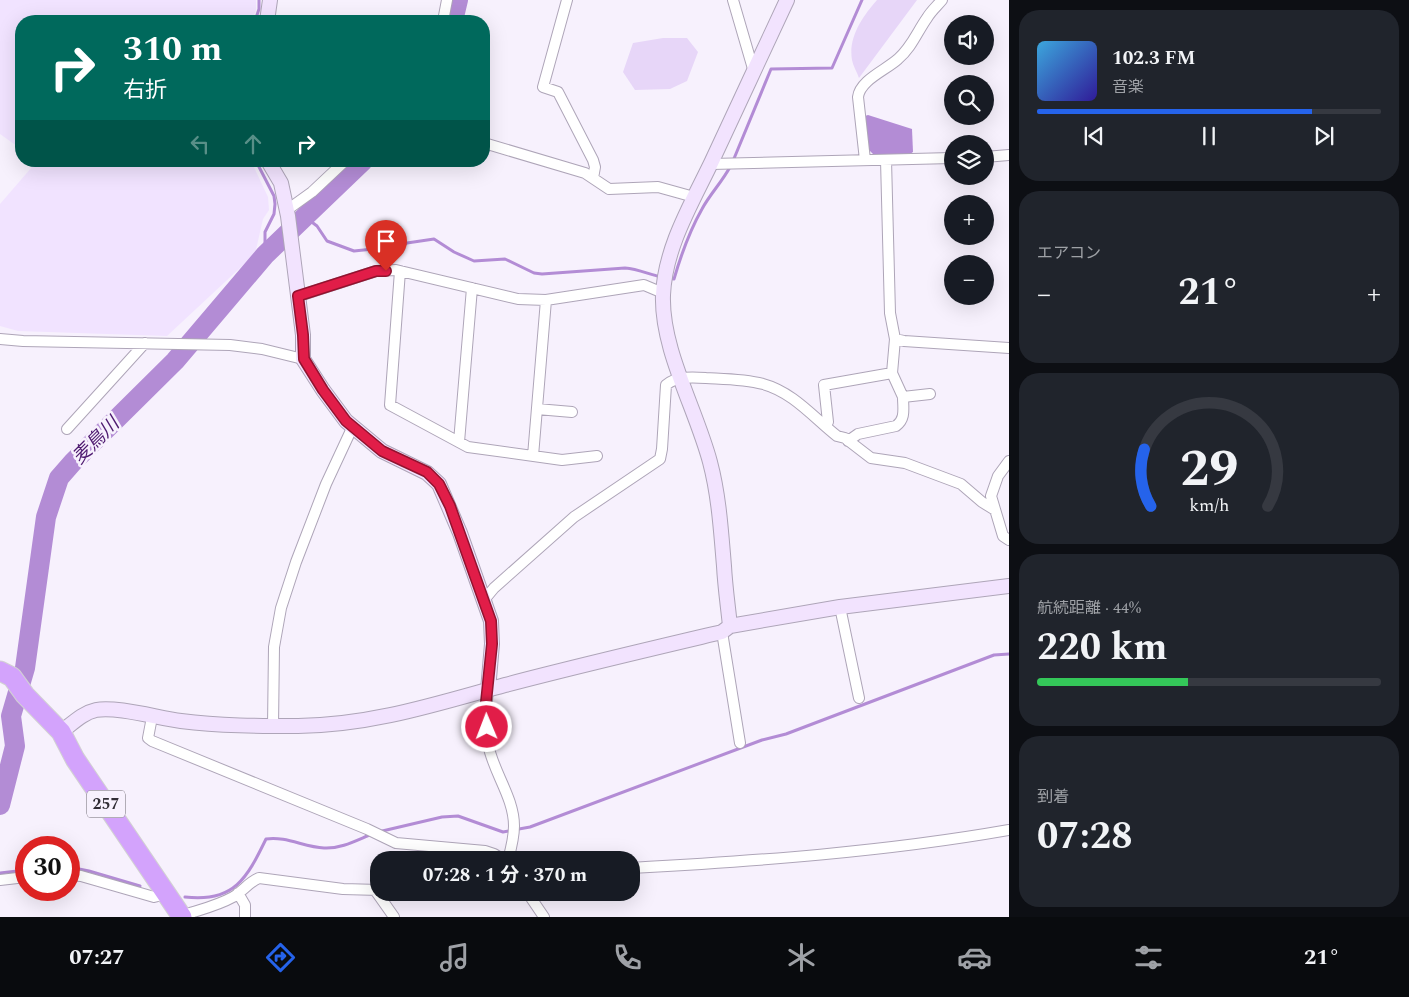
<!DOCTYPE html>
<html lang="ja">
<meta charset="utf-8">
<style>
:root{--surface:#171b24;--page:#20242c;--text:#f1f3f6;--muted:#9ea1a6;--line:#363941;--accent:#2563eb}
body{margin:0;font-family:Spectral,"Noto Sans JP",serif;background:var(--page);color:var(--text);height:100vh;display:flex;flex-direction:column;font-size:19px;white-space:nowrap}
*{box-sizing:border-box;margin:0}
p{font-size:16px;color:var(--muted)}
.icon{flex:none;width:28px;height:28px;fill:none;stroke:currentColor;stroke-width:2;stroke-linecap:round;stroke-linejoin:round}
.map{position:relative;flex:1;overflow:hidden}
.panel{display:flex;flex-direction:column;gap:10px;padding:10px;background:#0d0f14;width:400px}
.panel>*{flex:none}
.banner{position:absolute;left:15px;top:15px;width:475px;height:152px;border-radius:20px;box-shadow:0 5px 20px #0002;background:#00695c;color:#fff;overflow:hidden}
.controls{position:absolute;left:944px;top:15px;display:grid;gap:10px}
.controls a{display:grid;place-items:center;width:50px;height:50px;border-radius:50%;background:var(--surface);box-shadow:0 5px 20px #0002;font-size:25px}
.speed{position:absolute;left:15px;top:836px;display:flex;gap:10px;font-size:25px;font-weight:700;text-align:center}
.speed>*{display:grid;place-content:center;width:65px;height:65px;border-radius:50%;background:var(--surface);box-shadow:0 5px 20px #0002;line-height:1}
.speed .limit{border:8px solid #d22;background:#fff;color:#111}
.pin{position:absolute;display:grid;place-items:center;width:42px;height:42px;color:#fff;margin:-51px -21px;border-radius:50% 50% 50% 0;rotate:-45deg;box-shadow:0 0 5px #0007}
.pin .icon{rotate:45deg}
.me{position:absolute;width:55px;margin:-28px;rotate:359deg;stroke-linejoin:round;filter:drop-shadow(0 0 4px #0008)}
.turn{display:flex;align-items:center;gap:18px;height:105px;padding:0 25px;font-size:22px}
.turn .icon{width:65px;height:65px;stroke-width:2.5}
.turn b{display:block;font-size:35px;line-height:42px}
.lanes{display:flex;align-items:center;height:48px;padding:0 25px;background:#0003;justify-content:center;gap:25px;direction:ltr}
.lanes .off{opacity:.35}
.big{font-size:38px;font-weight:700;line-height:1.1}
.panel .tile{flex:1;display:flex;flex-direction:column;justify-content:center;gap:8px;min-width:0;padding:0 18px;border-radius:20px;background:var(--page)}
.panel .dial{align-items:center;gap:0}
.dial svg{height:130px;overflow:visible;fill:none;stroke:var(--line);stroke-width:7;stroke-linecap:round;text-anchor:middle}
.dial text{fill:var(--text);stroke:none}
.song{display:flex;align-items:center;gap:15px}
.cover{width:60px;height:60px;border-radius:8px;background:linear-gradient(135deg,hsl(200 70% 55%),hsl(250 70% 35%))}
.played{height:5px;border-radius:2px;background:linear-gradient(90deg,var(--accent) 80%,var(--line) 80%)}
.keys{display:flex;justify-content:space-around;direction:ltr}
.heat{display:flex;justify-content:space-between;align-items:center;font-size:28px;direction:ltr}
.charge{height:8px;border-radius:4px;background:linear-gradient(90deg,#34c759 44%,var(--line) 0)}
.trip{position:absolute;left:370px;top:851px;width:270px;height:50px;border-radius:20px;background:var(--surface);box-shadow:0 5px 20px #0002;font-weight:700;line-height:50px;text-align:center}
.dock{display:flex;height:80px;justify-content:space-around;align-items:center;background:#090b0e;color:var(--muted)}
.dock .icon{width:35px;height:35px}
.dock .active{color:var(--accent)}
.dock b{font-size:22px;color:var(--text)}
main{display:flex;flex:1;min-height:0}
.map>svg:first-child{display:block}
.built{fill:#f1e3ff}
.green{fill:#e7d6f8}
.water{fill:#b38cd5}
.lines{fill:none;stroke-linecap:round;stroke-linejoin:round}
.stream{stroke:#b38cd5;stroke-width:3}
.river{stroke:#b38cd5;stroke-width:20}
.street-casing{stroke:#aea5b8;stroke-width:12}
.secondary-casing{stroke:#aea5b8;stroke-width:16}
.highway-casing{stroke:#d2d1d3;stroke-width:21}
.street{stroke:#fff;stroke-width:10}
.secondary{stroke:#f2e3fe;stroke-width:14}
.highway{stroke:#d3a3fc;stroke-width:19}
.route-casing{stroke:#92132f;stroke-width:12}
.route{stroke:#e11d48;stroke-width:9}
.labels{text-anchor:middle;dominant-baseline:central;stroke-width:5;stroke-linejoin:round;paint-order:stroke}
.shield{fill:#f7f1fd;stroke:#6c6871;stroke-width:1}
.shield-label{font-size:16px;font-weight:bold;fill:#312d35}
.water-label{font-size:19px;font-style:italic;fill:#4e1a70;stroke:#f7f1fd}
</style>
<main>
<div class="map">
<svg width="1009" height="917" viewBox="0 0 1009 917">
<rect width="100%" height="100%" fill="#f7f1fd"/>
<path class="built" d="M 0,0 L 256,0 L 256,10 L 252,21 L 21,21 L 21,149 L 0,134 Z
M 29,161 L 251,161 L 268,197 L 269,210 L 263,219 L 255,254 L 167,336 L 18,331 L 0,326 L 0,204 L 32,167 Z"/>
<path class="green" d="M 877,0 L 917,0 L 859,78 C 857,72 853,66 852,60 C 848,37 863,16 877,0 Z
M 663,38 L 687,38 L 698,52 L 687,81 L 670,89 L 635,90 L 623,72 L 633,43 Z"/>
<path class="water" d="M 868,115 L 912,129 L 913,152 L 910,154 L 874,155 L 868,149 L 865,116 Z"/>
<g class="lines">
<path class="stream" d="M 255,21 L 259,9 L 259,0
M 256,161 L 274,196 L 275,204 L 274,214 L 265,232 L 265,255
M 733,161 L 771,69 L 832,68 L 862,0
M 305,217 L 317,226 L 327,241 L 354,251 L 402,246 L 407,243 L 434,239 L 454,252 L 474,261 L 505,259 L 534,273 L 542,274 L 625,268 C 638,269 648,274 661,277
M 669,278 L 674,279 C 681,255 689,232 702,209 C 710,194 722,182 730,167
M 378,832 L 442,817 L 458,816 L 503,832 L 530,827 L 762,740 L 786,734 L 994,655 L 1009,654
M 69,867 L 89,871 L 140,886
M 0,873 L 26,870
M 185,897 C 234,903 247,878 266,839 C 286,836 304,847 324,848 C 341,849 357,840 372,834"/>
<path class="river" d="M 453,21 L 458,0
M 0,805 L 15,746 L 11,716 L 25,668 L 46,517 L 59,478 L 73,462 L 175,361 L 265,255 L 363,161"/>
<g class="street-casing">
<path id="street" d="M 567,0 L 543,87 L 558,92 L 593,160 L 595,167 L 593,178
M 733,0 L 754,72
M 443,21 L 447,0
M 484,143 L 585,173 L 609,189 L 658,187 L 694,197
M 985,157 L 1009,155
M 865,160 L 858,97 C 860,80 886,70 898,59 C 912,47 917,32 927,18 C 931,11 937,6 942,0
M 886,160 L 890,313 L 895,339 L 904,341 L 1009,348
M 711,164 L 952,158
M 287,210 L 312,192 L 345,161
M 400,271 L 390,405 L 468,447 L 562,460 L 597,456
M 299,296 L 376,271 L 396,270 L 518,299 L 546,300 L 644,285 L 663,293
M 0,339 L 23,341 L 230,345 L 262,349 L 303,359
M 895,339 L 892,373 L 903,397
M 537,409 L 572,412
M 825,426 L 828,422 L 824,385 L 892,373
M 67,429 L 145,343
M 848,441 L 858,434 L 896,426 C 906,419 903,408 903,397 L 930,394
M 459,442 L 472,288
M 533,456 L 546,300
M 1009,461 L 998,476 L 991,496 L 1003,536 L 1009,540
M 484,600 L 494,588 L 574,517 L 660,459 L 662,449 L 666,385 C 676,376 693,377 706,378 C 725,379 745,379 763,384 C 793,392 814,418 837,436 L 845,438 L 871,458 L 905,463 L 961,484 L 982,502 L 995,510
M 840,607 L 859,698
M 722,632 L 740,743
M 488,690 C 486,708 485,727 488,744 C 493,772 514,797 514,826 C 514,837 511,849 508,860
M 152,717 L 148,738 L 152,741 L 367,829 L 396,843 L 485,851 L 494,854 L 504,860
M 273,726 L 274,647 L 281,608 L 296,562 L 326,484 L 353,426
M 631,868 C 757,861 884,852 1009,830
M 69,875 L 81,876 L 154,897 L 166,894
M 0,880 L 26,877
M 375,890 L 394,917
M 527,892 L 544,917
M 238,893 L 245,905 L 245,917
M 181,916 C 199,910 217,906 233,897 C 243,891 249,882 259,878 L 343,889 L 379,890"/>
</g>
<g class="secondary-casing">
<path id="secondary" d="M 267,21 L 270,0
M 268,161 L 281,183 L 288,216 L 303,335 L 303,359 L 323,390 L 346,421 L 382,451 L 427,473 L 439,484 L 460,533 L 491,621 L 492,644 L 488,690
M 730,626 C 728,606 725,586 724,566 C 721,531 719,496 710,462 C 696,409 661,349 663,295 C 665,247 692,203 712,161 C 737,107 762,54 787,0
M 61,732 C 72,724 82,713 96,710 C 116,706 158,718 181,721 C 220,726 259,726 298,726 C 372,725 436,704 505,685 C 577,666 650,649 722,632 L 730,626 L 840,607 L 1009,586"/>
</g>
<g class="highway-casing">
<path id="highway" d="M 0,671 L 12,677 L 25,695 L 61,732 L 75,759 L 182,917"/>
</g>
<use href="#street" class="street"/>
<use href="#secondary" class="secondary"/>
<use href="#highway" class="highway"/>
</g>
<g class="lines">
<g class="route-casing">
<path id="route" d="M 386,271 L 376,271 L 298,296 L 303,335 L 304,359 L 323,390 L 346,421 L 382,451 L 427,472 L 439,484 L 450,506 L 491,621 L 492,644 L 485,712 L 487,727"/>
</g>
<use href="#route" class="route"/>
</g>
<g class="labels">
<rect class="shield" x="87" y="790.5" width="38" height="27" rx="4"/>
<g class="shield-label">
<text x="106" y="804">257</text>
</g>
<g class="water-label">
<text transform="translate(96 441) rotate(-45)">麦鳥川</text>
</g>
</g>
</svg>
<div class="controls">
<a><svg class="icon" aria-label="sound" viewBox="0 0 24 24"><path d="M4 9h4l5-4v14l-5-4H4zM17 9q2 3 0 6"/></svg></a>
<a><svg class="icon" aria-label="search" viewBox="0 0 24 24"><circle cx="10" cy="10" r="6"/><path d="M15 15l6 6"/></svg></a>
<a><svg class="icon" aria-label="layers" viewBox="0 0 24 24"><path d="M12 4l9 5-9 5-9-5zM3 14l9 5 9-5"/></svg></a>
<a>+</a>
<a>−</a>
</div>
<div class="speed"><div class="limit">30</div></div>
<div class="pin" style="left:386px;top:271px;background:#d93025"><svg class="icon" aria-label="arrive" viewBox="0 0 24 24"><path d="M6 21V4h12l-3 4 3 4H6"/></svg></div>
<svg class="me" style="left:487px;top:727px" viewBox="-20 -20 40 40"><circle r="17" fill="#e11d48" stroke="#fff" stroke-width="3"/><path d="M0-11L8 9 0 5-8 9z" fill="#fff"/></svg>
<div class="trip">07:28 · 1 分 · 370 m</div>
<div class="banner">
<div class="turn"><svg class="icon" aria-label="right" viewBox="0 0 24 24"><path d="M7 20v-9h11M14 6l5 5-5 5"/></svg><div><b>310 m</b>右折</div></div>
<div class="lanes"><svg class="icon off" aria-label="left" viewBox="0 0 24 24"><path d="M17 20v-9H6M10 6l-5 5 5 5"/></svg><svg class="icon off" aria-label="ahead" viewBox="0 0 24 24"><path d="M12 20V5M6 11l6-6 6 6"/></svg><svg class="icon" aria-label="right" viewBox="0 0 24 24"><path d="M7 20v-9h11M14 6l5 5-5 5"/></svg></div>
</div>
</div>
<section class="panel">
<div class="tile">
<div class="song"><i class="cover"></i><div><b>102.3 FM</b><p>音楽</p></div></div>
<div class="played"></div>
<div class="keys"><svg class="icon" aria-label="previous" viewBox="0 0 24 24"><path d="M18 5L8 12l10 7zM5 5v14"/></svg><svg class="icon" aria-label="pause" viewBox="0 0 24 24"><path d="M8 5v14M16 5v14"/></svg><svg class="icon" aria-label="next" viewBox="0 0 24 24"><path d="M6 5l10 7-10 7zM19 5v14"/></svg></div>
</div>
<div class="tile"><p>エアコン</p>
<div class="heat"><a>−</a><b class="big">21°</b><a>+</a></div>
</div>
<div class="tile dial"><svg viewBox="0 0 100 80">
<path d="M14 69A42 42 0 1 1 86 69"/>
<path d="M14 69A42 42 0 0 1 10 34" stroke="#2563eb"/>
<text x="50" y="56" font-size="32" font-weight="700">29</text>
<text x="50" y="72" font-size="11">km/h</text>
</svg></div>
<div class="tile"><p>航続距離 · 44%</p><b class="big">220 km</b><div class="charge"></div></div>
<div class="tile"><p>到着</p><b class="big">07:28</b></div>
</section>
</main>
<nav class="dock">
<b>07:27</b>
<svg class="icon active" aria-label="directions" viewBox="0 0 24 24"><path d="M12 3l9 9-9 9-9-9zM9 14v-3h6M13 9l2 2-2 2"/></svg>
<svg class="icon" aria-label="music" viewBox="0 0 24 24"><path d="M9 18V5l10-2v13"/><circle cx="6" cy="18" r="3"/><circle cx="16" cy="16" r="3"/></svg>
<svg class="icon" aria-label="phone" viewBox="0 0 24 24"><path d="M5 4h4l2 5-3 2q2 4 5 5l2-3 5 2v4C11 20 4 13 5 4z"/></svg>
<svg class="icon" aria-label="climate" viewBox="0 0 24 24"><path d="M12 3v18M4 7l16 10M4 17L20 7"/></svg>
<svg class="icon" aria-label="car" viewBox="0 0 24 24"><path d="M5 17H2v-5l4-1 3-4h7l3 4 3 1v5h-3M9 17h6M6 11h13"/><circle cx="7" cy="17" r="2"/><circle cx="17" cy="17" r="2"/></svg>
<svg class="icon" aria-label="filters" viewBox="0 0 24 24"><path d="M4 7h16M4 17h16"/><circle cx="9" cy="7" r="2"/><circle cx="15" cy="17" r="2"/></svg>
<b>21°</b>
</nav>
